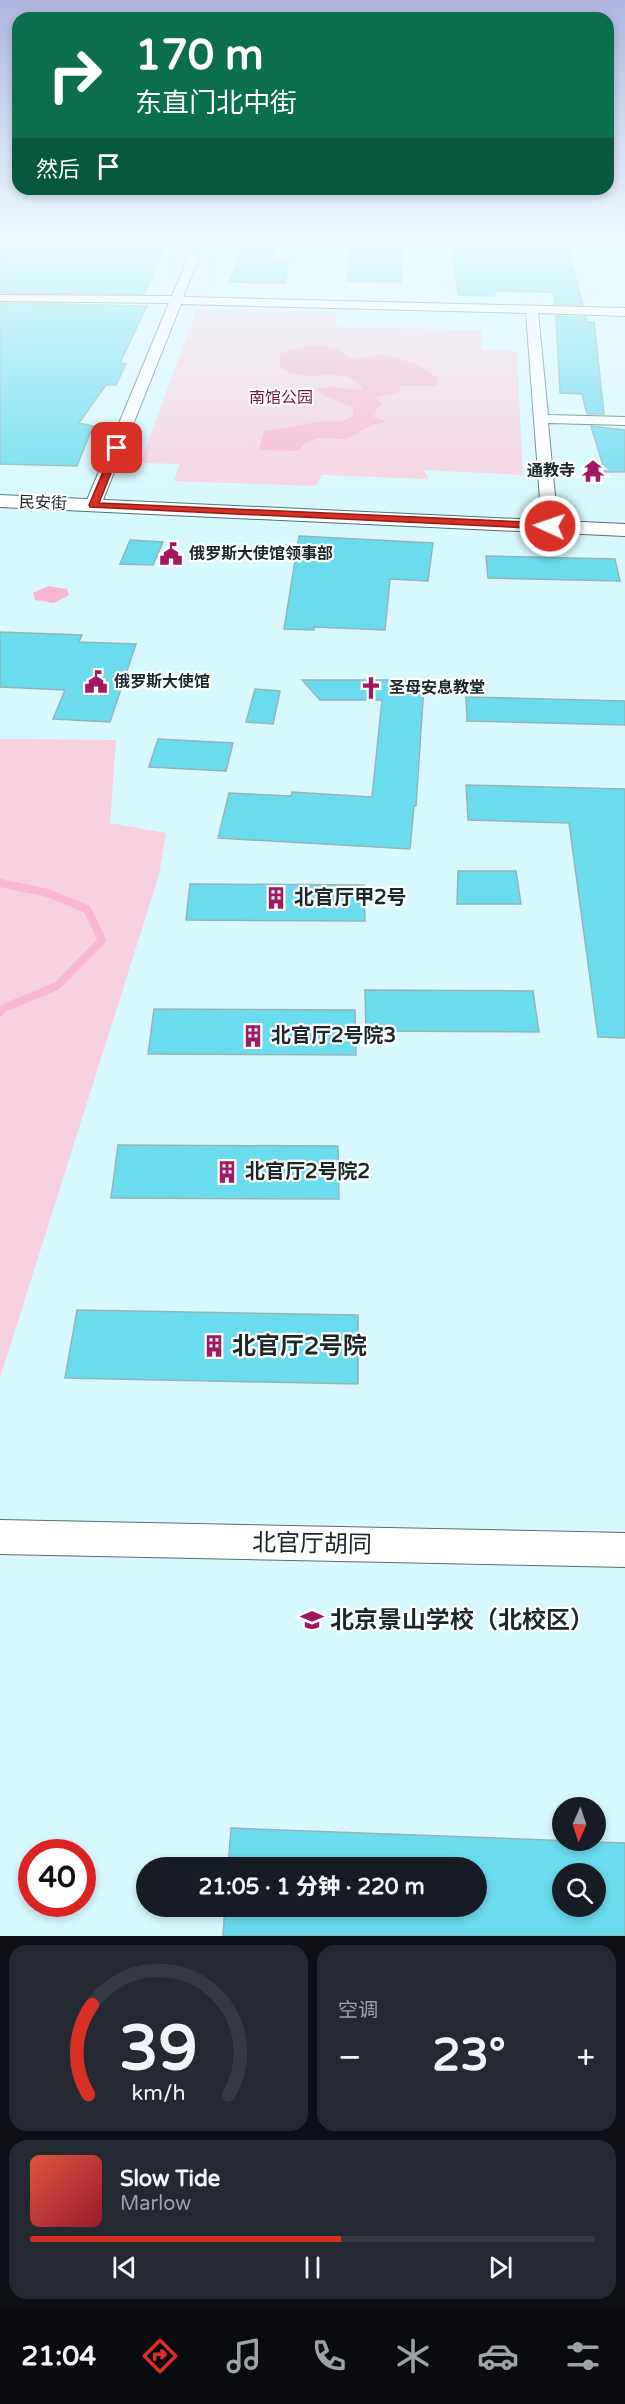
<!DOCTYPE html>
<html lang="zh">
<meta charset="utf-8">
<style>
:root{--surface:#171b24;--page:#242831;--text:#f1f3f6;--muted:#9ea1a6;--line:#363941;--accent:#d93025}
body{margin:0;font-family:"Varela Round","Noto Sans SC",sans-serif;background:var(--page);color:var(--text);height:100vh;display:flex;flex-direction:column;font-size:22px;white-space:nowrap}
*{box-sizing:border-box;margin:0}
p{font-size:20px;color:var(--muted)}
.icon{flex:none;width:33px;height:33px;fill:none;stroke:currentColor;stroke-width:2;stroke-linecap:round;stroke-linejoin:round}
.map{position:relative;height:1936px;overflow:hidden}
.drawer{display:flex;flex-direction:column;gap:9px;padding:9px;background:#0d0f14;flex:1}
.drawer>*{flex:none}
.banner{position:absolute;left:12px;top:12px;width:602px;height:183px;border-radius:18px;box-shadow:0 3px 9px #0003;background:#0b6e4f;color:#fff;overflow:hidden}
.needle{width:39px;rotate:183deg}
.controls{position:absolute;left:552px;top:1797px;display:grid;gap:12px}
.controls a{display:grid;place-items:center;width:54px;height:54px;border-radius:50%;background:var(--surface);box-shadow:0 3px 9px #0003;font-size:30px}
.speed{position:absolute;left:18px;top:1839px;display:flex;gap:12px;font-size:30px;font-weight:700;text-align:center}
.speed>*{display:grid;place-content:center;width:78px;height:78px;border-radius:50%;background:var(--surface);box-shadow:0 3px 9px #0003;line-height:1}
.speed .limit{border:9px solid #d22;background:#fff;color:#111}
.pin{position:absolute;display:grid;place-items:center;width:51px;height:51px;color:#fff;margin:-26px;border-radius:12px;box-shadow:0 3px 9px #0006}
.me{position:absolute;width:66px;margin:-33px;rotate:273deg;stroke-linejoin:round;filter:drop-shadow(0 0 4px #0008)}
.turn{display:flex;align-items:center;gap:21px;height:126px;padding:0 24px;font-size:27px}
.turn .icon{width:78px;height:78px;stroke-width:2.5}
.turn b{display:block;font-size:42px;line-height:51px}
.then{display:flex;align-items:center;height:57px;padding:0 24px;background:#0003;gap:12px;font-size:22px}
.big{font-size:45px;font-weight:800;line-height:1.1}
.drawer .widget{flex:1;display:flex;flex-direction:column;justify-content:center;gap:9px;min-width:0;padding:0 21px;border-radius:18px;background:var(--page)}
.drawer .dial{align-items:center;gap:0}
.dial svg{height:156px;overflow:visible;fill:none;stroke:var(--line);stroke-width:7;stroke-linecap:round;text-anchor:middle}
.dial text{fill:var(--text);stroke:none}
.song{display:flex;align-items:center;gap:18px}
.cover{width:72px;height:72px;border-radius:9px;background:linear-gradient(135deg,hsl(10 70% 55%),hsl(350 70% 35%))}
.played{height:6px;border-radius:3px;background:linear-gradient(90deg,var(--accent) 55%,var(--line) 55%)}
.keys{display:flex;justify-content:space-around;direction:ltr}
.heat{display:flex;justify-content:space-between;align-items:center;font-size:33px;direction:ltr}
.drawer .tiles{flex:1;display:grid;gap:9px;grid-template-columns:1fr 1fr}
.widget:last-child{grid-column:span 2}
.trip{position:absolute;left:136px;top:1857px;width:351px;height:60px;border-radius:30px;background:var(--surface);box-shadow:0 3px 9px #0003;font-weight:800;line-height:60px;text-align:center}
.menu{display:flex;height:96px;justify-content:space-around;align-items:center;background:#090b0e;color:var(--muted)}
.menu .icon{width:42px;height:42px}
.menu .active{color:var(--accent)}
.menu b{font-size:27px;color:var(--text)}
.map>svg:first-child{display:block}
.green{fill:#f7d1e0}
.water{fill:#f9b6d1}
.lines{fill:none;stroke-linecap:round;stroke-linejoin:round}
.stream{stroke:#f9b6d1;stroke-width:8}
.building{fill:#6bdcee;stroke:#94b4ba;stroke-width:1.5;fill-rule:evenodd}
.minor-casing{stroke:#527075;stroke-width:2}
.tertiary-casing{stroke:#527075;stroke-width:2}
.minor{fill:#fff;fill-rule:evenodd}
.tertiary{fill:#fff;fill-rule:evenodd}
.route{fill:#d93025;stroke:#8d1f18;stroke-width:1.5}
.labels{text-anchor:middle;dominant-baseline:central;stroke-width:4.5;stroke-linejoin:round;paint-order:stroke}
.far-park-label{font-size:16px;fill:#701245;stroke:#fefefe}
.far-poi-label{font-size:16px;font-weight:bold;fill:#1b282a;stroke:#fefefe;text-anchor:start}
.far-street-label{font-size:16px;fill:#1b282a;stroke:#fefefe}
.poi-label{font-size:20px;font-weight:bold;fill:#1b282a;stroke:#fefefe;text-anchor:start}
.near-poi-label{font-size:24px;font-weight:bold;fill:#1b282a;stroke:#fefefe;text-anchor:start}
.near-street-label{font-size:24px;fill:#1b282a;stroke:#fefefe}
</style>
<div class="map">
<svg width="625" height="1936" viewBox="0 0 625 1936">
<rect width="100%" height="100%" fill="#d7f8fe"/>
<path class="green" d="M 197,309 L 336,313 L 335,327 L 481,330 L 482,350 L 517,351 L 523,475 L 424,470 L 428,479 L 322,475 L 316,486 L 174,481 L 180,464 L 140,463 Z
M 0,739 L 116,740 L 110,823 L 166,833 L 159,875 L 0,1378 Z"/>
<path class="water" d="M 324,345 L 339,350 L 351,359 L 385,354 L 419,365 L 437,378 L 437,386 L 400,386 L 399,393 L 375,397 L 382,404 L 377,409 L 374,417 L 386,422 L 371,425 L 347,439 L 318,438 L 305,443 L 298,451 L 259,450 L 264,431 L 318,422 L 343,421 L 353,416 L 353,407 L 329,398 L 316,390 C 332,382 347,393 363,388 C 343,362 304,387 280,367 L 280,354 C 294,346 309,346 324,345 Z
M 48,586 L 67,589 L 69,595 L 54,603 L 35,600 L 33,593 Z"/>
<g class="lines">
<path class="stream" d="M 0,883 L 48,893 L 87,909 L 102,940 L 57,986 L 4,1008 L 0,1012"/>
</g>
<path class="building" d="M 0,244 L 165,244 L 144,294 L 0,293 Z
M 243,244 L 269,244 L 267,250 L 276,250 L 274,260 L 289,261 L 285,283 L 230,282 Z
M 380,244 L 403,244 L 401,282 L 347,281 L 351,246 L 380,246 Z
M 451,244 L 567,244 L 583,305 L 555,304 L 554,292 L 494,291 L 495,296 L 458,295 Z
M 0,303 L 147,306 L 120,363 L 126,364 L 116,385 L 106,385 L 79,423 L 93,426 L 77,466 L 0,464 Z
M 556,316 L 586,317 L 587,322 L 594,322 L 604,414 L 587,414 L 582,394 L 560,393 Z
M 591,426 L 625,430 L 625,472 L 605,472 Z
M 299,536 L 433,543 L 428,581 L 390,579 L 385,630 L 314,627 L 314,630 L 284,629 Z
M 130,540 L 163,542 L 153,565 L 120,564 Z
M 486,556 L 615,559 L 620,581 L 488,578 Z
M 0,632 L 82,635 L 79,642 L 136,644 L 110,722 L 53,719 L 65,690 L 0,687 Z
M 302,680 L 409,680 L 409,685 L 424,685 L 416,806 L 414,806 L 410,849 L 218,838 L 229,793 L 291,796 L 292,792 L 372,797 L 382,700 L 320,700 Z
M 255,689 L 280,691 L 273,724 L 246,722 Z
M 466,697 L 625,701 L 625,725 L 467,721 Z
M 158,739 L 233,743 L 226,771 L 149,767 Z
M 466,785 L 625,789 L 625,1038 L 598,1037 L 569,823 L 468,820 Z
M 458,871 L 516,871 L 521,904 L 457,904 Z
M 190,884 L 364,885 L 365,921 L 186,920 Z
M 365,990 L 533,991 L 539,1032 L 366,1031 Z
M 154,1009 L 355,1010 L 356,1055 L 148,1054 Z
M 118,1145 L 338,1146 L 339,1199 L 111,1198 Z
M 77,1310 L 358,1315 L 358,1384 L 65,1378 Z
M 231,1828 L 625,1843 L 625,1936 L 223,1936 L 225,1906 L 477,1906 L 477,1868 L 228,1868 ZM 562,1874 L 596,1874 L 596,1906 L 562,1906 Z"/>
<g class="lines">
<g class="minor-casing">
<path id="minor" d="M 194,244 L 204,244 L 183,297 L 625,308 L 625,316 L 538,313 L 548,415 L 625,417 L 625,425 L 548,423 L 558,526 L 556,529 L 544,529 L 542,526 L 526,313 L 181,304 L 101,505 L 98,508 L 88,508 L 85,505 L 169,303 L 0,301 L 0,295 L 172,296 Z
M 0,1520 L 625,1533 L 625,1567 L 0,1554 Z"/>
</g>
<g class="tertiary-casing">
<path id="tertiary" d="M 0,495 L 625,524 L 625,536 L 0,507 Z"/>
</g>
<use href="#minor" class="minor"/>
<use href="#tertiary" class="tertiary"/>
</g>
<linearGradient id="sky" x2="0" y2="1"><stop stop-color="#afb5df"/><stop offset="0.47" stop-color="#edfcff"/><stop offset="1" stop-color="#edfcff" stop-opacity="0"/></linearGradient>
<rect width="625" height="515" fill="url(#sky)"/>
<path class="route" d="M 114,446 L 121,448 L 99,503 L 550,523 L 555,526 L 550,529 L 90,507 L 89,505 Z"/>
<defs>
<g id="temple-bare" transform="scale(1.8)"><path d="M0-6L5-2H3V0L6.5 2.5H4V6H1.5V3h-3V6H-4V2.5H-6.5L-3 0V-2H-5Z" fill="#a11863" stroke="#fefefe" stroke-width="2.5" paint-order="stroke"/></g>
<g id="civic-bare" transform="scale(1.8)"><path d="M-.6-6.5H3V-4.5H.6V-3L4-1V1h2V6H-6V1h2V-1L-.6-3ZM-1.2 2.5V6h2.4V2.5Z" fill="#a11863" stroke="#fefefe" stroke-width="2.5" paint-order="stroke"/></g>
<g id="church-bare" transform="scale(1.8)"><path d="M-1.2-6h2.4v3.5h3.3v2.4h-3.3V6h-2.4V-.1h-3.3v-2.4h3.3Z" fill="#a11863" stroke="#fefefe" stroke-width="2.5" paint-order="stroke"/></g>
<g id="building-bare" transform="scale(1.8)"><path d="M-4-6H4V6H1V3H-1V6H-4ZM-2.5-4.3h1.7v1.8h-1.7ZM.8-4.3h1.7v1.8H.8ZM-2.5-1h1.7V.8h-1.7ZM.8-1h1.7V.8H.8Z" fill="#a11863" stroke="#fefefe" stroke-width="2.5" paint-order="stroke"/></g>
<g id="school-bare" transform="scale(1.8)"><path d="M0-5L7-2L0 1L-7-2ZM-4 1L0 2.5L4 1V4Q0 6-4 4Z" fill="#a11863" stroke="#fefefe" stroke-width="2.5" paint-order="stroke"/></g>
</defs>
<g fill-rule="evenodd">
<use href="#temple-bare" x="593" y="471"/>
<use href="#civic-bare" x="171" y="554"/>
<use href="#civic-bare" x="96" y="682"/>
<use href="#church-bare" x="371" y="688"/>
<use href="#building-bare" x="276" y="898"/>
<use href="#building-bare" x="253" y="1036"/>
<use href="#building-bare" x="227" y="1172"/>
<use href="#building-bare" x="214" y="1346"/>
<use href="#school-bare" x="312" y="1620"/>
</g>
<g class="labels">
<g class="far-park-label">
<text x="281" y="398">南馆公园</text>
</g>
<g class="far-poi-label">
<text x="575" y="471" text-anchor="end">通教寺</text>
<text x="189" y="554">俄罗斯大使馆领事部</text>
<text x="114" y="682">俄罗斯大使馆</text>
<text x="389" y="688">圣母安息教堂</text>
</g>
<g class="far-street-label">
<text transform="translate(43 503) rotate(2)">民安街</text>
</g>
<g class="poi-label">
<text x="294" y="898">北官厅甲2号</text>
<text x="271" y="1036">北官厅2号院3</text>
<text x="245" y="1172">北官厅2号院2</text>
</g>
<g class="near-poi-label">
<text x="232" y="1346">北官厅2号院</text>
<text x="330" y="1620">北京景山学校（北校区）</text>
</g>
<g class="near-street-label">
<text transform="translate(312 1544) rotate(1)">北官厅胡同</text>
</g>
</g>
</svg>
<div class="controls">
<a><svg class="needle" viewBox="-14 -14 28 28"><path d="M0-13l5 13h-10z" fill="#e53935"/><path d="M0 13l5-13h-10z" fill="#9ea1a6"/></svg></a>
<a><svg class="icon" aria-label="search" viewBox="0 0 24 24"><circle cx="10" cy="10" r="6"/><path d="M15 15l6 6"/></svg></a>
</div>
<div class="speed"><div class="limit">40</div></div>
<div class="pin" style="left:117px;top:448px;background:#d93025"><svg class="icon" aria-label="arrive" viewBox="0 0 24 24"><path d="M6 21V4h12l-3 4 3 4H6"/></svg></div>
<svg class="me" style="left:550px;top:526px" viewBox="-20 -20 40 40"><circle r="17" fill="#d93025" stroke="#fff" stroke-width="3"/><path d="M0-11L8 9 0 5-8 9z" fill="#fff"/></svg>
<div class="trip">21:05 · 1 分钟 · 220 m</div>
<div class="banner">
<div class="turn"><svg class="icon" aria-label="right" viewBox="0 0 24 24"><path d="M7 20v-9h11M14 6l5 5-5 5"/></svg><div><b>170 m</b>东直门北中街</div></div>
<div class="then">然后<svg class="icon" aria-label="arrive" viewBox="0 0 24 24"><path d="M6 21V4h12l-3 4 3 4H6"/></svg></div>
</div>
</div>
<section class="drawer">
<div class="tiles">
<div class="widget dial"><svg viewBox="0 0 100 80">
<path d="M14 69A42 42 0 1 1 86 69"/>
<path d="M14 69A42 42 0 0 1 16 23" stroke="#d93025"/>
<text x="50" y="56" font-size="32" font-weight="700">39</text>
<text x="50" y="72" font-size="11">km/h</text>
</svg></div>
<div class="widget"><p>空调</p>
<div class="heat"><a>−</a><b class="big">23°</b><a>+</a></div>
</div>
<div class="widget">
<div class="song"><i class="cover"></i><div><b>Slow Tide</b><p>Marlow</p></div></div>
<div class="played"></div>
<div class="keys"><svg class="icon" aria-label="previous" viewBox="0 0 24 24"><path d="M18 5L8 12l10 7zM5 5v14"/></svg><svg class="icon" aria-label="pause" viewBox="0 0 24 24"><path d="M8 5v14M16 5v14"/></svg><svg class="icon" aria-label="next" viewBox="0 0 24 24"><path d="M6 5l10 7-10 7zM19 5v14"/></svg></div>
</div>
</div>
</section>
<nav class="menu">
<b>21:04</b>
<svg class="icon active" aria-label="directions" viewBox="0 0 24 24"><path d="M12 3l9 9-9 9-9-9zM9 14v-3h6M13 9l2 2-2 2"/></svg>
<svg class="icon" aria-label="music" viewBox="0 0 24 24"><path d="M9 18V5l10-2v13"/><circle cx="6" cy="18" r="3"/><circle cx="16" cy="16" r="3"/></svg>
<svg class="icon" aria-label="phone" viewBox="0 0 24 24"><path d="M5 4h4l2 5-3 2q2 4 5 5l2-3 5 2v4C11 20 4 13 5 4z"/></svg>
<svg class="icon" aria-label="climate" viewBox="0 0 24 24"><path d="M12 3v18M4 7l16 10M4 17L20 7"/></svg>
<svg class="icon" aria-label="car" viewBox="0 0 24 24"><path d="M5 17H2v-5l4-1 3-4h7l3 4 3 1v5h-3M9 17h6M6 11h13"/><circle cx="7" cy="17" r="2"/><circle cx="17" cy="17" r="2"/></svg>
<svg class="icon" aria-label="filters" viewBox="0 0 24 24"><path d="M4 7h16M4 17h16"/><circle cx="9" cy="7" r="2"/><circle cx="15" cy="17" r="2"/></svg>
</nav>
